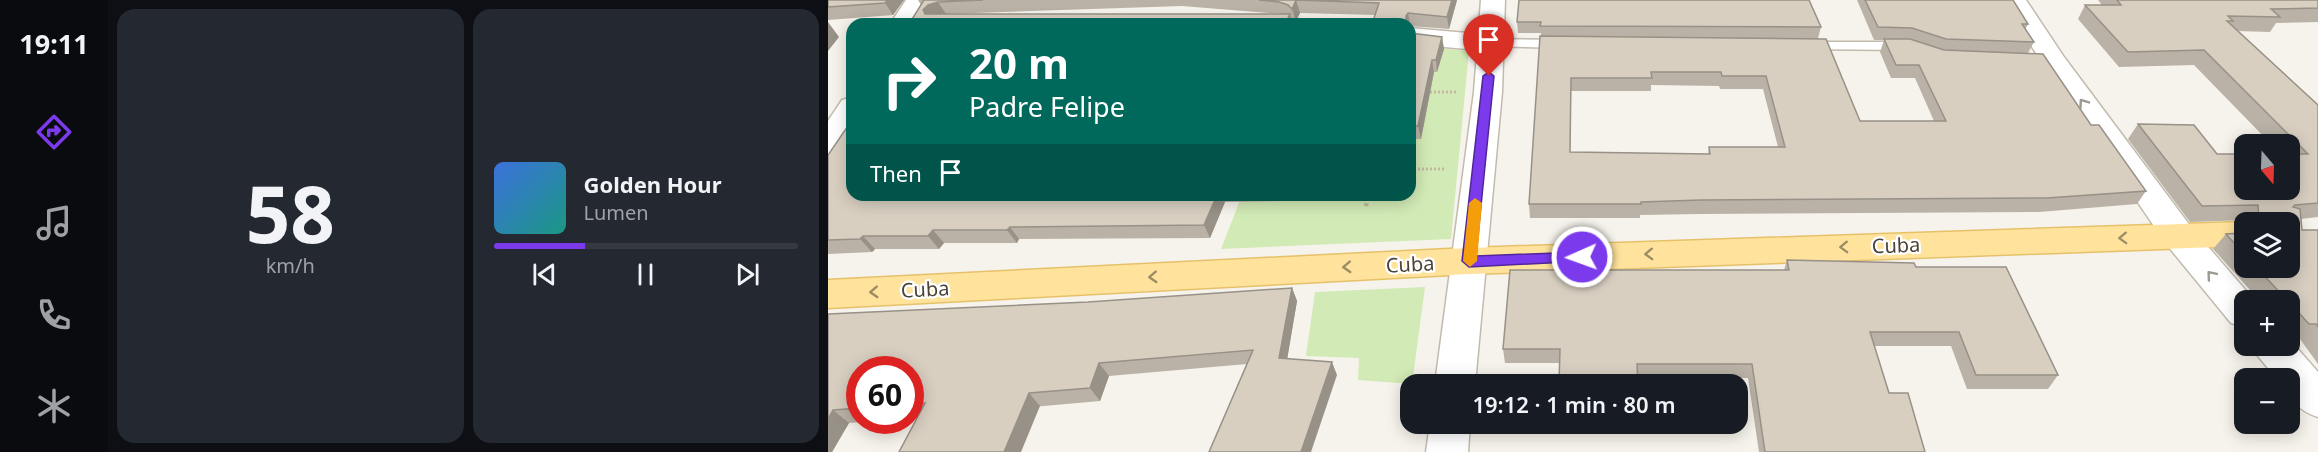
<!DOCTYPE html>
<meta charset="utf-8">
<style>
:root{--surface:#171b24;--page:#242831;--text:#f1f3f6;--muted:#9ea1a6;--line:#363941;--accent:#7c3aed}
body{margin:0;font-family:"Noto Sans",sans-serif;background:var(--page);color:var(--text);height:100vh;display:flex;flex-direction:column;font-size:22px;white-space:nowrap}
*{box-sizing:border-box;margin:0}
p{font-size:20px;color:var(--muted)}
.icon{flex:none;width:33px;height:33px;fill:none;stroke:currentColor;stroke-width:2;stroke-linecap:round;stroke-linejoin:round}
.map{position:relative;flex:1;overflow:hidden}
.drawer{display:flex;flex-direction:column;gap:9px;padding:9px;background:#0d0f14;width:720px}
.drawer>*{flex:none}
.guide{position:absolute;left:18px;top:18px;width:570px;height:183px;border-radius:18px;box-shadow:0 3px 15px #0003;background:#00695c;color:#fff;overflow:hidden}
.needle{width:39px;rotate:161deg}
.controls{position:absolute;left:1406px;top:134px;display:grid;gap:12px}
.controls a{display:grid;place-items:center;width:66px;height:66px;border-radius:12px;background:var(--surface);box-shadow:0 3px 15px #0003;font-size:30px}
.speed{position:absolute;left:18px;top:356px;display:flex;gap:12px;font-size:30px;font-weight:700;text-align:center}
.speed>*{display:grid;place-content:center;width:78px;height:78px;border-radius:50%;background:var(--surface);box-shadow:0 3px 15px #0003;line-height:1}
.speed .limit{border:9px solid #d22;background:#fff;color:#111}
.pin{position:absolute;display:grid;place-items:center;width:51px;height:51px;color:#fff;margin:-62px -26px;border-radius:50% 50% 50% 0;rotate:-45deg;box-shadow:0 0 6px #0007}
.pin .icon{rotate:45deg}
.me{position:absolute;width:66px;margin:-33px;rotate:268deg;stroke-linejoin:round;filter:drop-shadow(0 0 4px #0008)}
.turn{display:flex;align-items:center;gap:21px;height:126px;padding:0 24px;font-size:27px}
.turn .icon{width:78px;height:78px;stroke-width:2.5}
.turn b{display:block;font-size:42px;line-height:51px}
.then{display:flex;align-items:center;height:57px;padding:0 24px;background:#0003;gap:12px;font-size:22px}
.drawer .card{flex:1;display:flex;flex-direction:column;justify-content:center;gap:9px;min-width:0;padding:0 21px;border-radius:18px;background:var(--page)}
.drawer .dial{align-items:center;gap:0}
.dial b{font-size:78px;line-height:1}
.song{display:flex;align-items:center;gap:18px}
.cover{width:72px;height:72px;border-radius:9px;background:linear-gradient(135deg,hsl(220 70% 55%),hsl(170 70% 35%))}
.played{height:6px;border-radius:3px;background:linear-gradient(90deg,var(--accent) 30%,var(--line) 30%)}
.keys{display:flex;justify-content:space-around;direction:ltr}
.drawer .tiles{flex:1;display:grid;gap:9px;grid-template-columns:repeat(2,1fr)}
.trip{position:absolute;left:572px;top:374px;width:348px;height:60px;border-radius:18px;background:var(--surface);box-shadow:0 3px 15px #0003;font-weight:600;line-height:60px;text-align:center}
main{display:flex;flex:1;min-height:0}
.tab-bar{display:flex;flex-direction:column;width:108px;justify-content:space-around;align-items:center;background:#090b0e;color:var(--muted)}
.tab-bar .icon{width:42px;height:42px}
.tab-bar .active{color:var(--accent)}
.tab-bar b{font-size:27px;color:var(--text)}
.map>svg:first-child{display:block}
.green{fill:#d2eab5}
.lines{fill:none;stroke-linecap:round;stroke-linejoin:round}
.service-casing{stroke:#c2bbae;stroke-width:3}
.minor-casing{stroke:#c2bbae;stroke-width:3}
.tertiary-casing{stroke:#c2bbae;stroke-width:3}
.primary-casing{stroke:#e6c16a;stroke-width:3}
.path-far1{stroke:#c4b79f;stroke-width:3;stroke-dasharray:2 2;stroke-linecap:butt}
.path{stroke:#c4b79f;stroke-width:4.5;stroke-dasharray:3 3;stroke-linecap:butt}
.service{fill:#fff;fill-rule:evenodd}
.minor{fill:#fff;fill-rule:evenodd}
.tertiary{fill:#fff;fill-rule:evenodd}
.primary{fill:#ffe39c;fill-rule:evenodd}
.wall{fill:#bab2a6;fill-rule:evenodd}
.shaded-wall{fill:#979187}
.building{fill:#d8cfc1;stroke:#979187;stroke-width:1.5;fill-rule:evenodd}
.oneway{stroke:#9c9892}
.oneway2{stroke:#9c8c66}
.route{fill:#7c3aed;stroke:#51269a;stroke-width:1.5}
.slow{fill:#f59e0b}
.labels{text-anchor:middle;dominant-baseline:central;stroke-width:4.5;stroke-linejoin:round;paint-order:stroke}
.street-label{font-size:20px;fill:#4b4439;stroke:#fff}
</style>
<main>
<nav class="tab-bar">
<b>19:11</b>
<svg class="icon active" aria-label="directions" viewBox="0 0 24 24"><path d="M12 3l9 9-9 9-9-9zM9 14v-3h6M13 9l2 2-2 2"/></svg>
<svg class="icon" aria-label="music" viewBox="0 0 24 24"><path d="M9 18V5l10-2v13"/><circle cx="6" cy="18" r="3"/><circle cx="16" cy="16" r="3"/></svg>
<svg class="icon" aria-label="phone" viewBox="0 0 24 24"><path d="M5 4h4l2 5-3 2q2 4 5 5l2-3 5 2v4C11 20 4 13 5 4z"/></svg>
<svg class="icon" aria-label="climate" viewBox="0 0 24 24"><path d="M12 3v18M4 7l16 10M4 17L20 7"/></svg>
</nav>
<section class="drawer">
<div class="tiles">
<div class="card dial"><b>58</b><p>km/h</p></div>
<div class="card">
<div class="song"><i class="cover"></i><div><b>Golden Hour</b><p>Lumen</p></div></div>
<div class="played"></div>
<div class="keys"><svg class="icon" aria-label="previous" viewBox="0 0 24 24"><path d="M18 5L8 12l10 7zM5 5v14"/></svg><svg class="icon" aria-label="pause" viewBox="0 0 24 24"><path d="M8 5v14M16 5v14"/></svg><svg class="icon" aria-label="next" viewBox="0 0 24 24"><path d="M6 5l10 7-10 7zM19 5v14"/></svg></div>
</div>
</div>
</section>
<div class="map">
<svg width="1490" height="452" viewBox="0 0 1490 452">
<rect width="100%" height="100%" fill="#f6f3ec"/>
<path class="green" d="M 582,46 L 641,51 L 623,239 L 393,249 L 414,195 L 582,195 Z
M 597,287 L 584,384 L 530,380 L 531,358 L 478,356 L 487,292 Z"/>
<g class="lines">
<g class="service-casing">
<path id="service" d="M 662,39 L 734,40 L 741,44 L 734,48 L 657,46 L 655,43 Z
M 978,42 L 1076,42 L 1083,46 L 1076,50 L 973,49 L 971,46 L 973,43 Z"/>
</g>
<g class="minor-casing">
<path id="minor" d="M 78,0 L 102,0 L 88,24 L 62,24 Z
M 1174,0 L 1198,0 L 1236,57 L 1363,227 L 1368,236 L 1363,245 L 1351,248 L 1339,245 L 1213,61 Z
M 582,28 L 662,35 L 671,38 L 675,43 L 671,48 L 662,51 L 582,44 Z
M 24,97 L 24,129 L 11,151 L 0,154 L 0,121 L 14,100 Z"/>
</g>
<g class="tertiary-casing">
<path id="tertiary" d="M 653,0 L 677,0 L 674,92 L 647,384 L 607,384 L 646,92 Z
M 1351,224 L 1363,227 L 1426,300 L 1416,300 L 1416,327 L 1403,323 L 1339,245 L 1334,236 L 1339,227 Z
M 1461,339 L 1490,372 L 1490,417 C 1469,410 1461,400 1461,378 L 1448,378 L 1430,356 L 1424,345 L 1461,345 Z
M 602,423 L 642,423 L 640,452 L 598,452 Z"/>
</g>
<g class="primary-casing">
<path id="primary" d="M 1416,222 L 1416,246 L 641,274 L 0,308 L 0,280 L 641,248 Z"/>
</g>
<path class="path-far1" d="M 598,92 L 629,92
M 582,169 L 617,169"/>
<path class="path" d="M 538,206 L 540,195"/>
<use href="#service" class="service"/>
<use href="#minor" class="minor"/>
<use href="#tertiary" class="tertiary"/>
<use href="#primary" class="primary"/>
</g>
<path class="wall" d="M 0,0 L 76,0 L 65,15 L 0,20 Z
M 90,0 L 629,0 L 621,29 L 582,26 L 582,24 L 544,24 L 547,15 L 472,13 L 468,21 L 463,17 L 465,24 L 81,24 L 93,5 ZM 354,6 L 455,14 L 117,14 Z
M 691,0 L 993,27 L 990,38 L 1032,121 L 1106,121 L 1087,78 L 1063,78 L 1052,52 L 1056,40 L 1046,40 L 1029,0 L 1185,0 L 1200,24 L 1197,30 L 1206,42 L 1200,53 L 1263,125 L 1318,191 L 1309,204 L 1211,212 L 871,214 L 812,215 L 812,218 L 702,218 L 701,204 L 713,33 L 690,33 L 689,22 ZM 823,85 L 891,86 L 892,89 L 935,89 L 950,147 L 881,147 L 880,154 L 742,152 L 743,91 L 823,91 Z
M 1270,0 L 1490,0 L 1490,22 L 1448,23 L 1442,32 L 1409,31 L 1490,105 L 1490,217 L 1473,219 L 1474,230 L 1490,230 L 1490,364 L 1472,339 L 1466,339 L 1461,334 L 1461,300 L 1431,300 L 1385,249 L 1398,234 L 1416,233 L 1416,267 L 1461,267 L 1461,222 L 1418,222 L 1418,220 L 1362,222 L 1300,139 L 1310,124 L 1389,154 L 1461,189 L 1461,144 L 1443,144 L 1366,65 L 1291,67 L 1250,19 L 1257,5 L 1274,5 Z
M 582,33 L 614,37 L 616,49 L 609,72 L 606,72 L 593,139 L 582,139 Z
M 0,155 L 24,195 L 459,195 L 457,201 L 397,202 L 382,238 L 191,239 L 189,243 L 116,243 L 111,249 L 47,249 L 44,252 L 0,254 Z
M 959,260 L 1088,267 L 1230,375 L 1220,389 L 1139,389 L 1123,346 L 1046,346 L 1061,393 L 1097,452 L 931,452 L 920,378 L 809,378 L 732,363 L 677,363 L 675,349 L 956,270 Z
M 464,288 L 469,301 L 459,359 L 509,375 L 419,364 L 281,376 L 272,401 L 82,418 L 82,369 L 32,369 L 32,420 L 60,420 L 21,423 L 4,452 L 0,314 L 260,302 Z"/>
<path class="shaded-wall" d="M 59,0 L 76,0 L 65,15 L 57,3 Z
M 468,0 L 472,13 L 468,21 L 464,9 Z
M 624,0 L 629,0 L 621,29 L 619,17 Z
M 110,2 L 118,14 L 97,14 L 95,10 L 100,5 Z
M 580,13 L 582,24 L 578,24 L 578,16 Z
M 462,14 L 465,24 L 457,24 Z
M 0,22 L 11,37 L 0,51 Z
M 614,37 L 616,49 L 609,72 L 608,60 Z
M 604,60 L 606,72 L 593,139 L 590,126 Z
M 389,195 L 394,195 L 397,202 L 382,238 L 376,225 Z
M 455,195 L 459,195 L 457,201 Z
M 182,227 L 191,239 L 189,243 L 179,230 Z
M 105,230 L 116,243 L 111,249 L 100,236 Z
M 35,236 L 47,249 L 44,252 L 32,239 Z
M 464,288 L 469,301 L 457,372 L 451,358 Z
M 504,362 L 509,375 L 483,452 L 473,452 Z
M 271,363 L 281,376 L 272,401 L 262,388 Z
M 201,393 L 212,406 L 193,452 L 176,452 Z
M 5,410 L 21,423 L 4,452 L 0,452 L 0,419 Z"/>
<path class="building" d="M 0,0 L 59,0 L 57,3 L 0,7 Z
M 96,0 L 155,0 L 110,2 L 100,5 L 95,10 L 97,14 L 462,14 L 457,24 L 81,24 Z
M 431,0 L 624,0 L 619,17 L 580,13 L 578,16 L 578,24 L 544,24 L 551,3 L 468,0 L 464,9 L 460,5 L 451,2 Z
M 691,0 L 981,0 L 993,27 L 712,26 L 713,22 L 689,22 Z
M 1037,0 L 1185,0 L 1200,24 L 1194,24 L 1206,42 L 1118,39 L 1084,28 L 1050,27 Z
M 1289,0 L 1490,0 L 1490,8 L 1443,9 L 1452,17 L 1400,16 L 1405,21 L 1399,21 L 1490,105 L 1490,203 L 1467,205 L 1465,207 L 1472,209 L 1474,230 L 1490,230 L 1490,327 L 1488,324 L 1481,324 L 1461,302 L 1461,300 L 1459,300 L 1428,267 L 1461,267 L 1461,222 L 1431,222 L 1430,205 L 1374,206 L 1310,124 L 1366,125 L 1389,154 L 1416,154 L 1416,189 L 1461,189 L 1461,154 L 1480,154 L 1376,50 L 1300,52 L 1257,5 L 1293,5 Z
M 582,33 L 614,37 L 608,60 L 604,60 L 590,126 L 582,126 Z
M 712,36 L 998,39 L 1032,121 L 1118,121 L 1091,65 L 1068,65 L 1056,39 L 1082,39 L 1116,50 L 1215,54 L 1263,125 L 1271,125 L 1318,191 L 1219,198 L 873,200 L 813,202 L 813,204 L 701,204 ZM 823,72 L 893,72 L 894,76 L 938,76 L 957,147 L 881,147 L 882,154 L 742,152 L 743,78 L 824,78 Z
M 24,120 L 24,195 L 389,195 L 376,225 L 182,227 L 179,230 L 105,230 L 100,236 L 35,236 L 32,239 L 0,240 L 0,155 Z
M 1416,233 L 1416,254 L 1398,234 Z
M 959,260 L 1086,263 L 1088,267 L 1178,267 L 1230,375 L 1148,375 L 1131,332 L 1042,332 L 1061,393 L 1080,393 L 1097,452 L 937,452 L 924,364 L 809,364 L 810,384 L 731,384 L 732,349 L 675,349 L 682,270 L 961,270 Z
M 464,288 L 451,358 L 504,362 L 473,452 L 381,452 L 425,350 L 271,363 L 262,388 L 201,393 L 176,452 L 71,452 L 97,403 L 82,404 L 82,369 L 32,369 L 32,408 L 5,410 L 0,419 L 0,314 L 260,302 Z"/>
<defs><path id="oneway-chevron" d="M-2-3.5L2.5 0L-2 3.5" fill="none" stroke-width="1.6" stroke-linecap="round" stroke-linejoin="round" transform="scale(1.5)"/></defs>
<g class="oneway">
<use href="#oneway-chevron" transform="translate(1255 103) rotate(-125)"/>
<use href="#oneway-chevron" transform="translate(1383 275) rotate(-130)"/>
</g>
<g class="oneway2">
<use href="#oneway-chevron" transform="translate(1295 238) rotate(178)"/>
<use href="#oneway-chevron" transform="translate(1016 247) rotate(178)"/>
<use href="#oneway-chevron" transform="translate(821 254) rotate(178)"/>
<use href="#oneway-chevron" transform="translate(519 267) rotate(177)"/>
<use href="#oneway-chevron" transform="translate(325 277) rotate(177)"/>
<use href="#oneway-chevron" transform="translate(46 292) rotate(177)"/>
</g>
<path class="route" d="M 661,72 L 666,76 L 648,256 L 754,252 L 761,257 L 759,261 L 641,267 L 634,261 L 655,76 Z"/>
<path class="slow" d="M 647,198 L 654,203 L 649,261 L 642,267 L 635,261 L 641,203 Z"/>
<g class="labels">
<g class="street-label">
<text transform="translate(1068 245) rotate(-2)">Cuba</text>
<text transform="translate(582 264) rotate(-3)">Cuba</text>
<text transform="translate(97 289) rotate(-3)">Cuba</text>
</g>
</g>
</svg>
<div class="controls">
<a><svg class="needle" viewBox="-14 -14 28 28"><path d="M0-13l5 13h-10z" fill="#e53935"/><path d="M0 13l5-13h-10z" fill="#9ea1a6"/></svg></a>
<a><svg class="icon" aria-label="layers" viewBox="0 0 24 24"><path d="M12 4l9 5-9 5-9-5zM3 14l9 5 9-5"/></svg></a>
<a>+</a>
<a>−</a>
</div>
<div class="speed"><div class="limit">60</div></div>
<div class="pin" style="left:661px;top:76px;background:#d93025"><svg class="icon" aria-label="arrive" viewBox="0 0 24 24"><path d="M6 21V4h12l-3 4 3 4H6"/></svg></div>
<svg class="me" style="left:754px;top:257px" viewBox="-20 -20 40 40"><circle r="17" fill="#7c3aed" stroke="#fff" stroke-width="3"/><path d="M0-11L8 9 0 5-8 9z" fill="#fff"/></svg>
<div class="trip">19:12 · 1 min · 80 m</div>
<div class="guide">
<div class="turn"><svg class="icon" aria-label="right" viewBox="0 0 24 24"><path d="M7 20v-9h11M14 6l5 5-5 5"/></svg><div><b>20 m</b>Padre Felipe</div></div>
<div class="then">Then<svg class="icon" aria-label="arrive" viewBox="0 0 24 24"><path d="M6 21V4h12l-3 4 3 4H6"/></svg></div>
</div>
</div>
</main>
